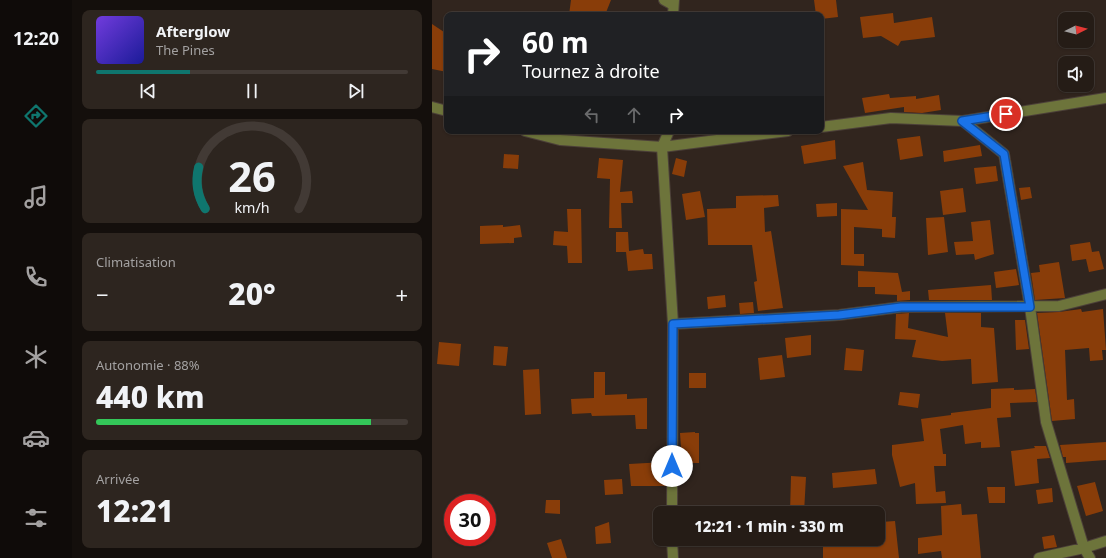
<!DOCTYPE html>
<html lang="fr">
<meta charset="utf-8">
<style>
:root{--surface:#251c16;--page:#2d251f;--text:#f1f3f6;--muted:#a3a1a1;--line:#423a35;--accent:#0f766e}
body{margin:0;font-family:"Noto Sans",sans-serif;background:var(--page);color:var(--text);height:100vh;display:flex;flex-direction:column;font-size:15px;white-space:nowrap}
*{box-sizing:border-box;margin:0}
p{font-size:13px;color:var(--muted)}
.icon{flex:none;width:22px;height:22px;fill:none;stroke:currentColor;stroke-width:2;stroke-linecap:round;stroke-linejoin:round}
.map{position:relative;flex:1;overflow:hidden}
.side{display:flex;flex-direction:column;gap:10px;padding:10px;background:#140f0c;width:360px}
.side>*{flex:none}
.top-card{position:absolute;left:12px;top:12px;width:380px;height:122px;border-radius:8px;box-shadow:0 1px 3px #0004,0 0 0 1px var(--line);background:#202124;color:#fff;overflow:hidden}
.needle{width:26px;rotate:84deg}
.tools{position:absolute;left:626px;top:12px;display:grid;gap:8px}
.tools a{display:grid;place-items:center;width:36px;height:36px;border-radius:8px;background:var(--surface);box-shadow:0 1px 3px #0004,0 0 0 1px var(--line);font-size:20px}
.speed{position:absolute;left:12px;top:494px;display:flex;gap:8px;font-size:20px;font-weight:700;text-align:center}
.speed>*{display:grid;place-content:center;width:52px;height:52px;border-radius:50%;background:var(--surface);box-shadow:0 1px 3px #0004,0 0 0 1px var(--line);line-height:1}
.speed .limit{border:6px solid #d22;background:#fff;color:#111}
.pin{position:absolute;display:grid;place-items:center;width:34px;height:34px;color:#fff;margin:-17px;border:2px solid #fff;border-radius:50%;box-shadow:0 1px 4px #0007}
.me{position:absolute;width:44px;margin:-22px;rotate:0deg;stroke-linejoin:round;filter:drop-shadow(0 0 3px #0008)}
.turn{display:flex;align-items:center;gap:14px;height:84px;padding:0 12px;font-size:18px}
.turn .icon{width:52px;height:52px;stroke-width:2.5}
.turn b{display:block;font-size:28px;line-height:34px}
.lanes{display:flex;align-items:center;height:38px;padding:0 12px;background:#0003;justify-content:center;gap:20px;direction:ltr}
.lanes .off{opacity:.35}
.big{font-size:30px;font-weight:800;line-height:1.1}
.side .widget{flex:1;display:flex;flex-direction:column;justify-content:center;gap:6px;min-width:0;padding:0 14px;border-radius:8px;background:var(--page)}
.side .dial{align-items:center;gap:0}
.dial svg{height:104px;overflow:visible;fill:none;stroke:var(--line);stroke-width:7;stroke-linecap:round;text-anchor:middle}
.dial text{fill:var(--text);stroke:none}
.song{display:flex;align-items:center;gap:12px}
.cover{width:48px;height:48px;border-radius:6px;background:linear-gradient(135deg,hsl(260 70% 55%),hsl(240 70% 35%))}
.played{height:4px;border-radius:2px;background:linear-gradient(90deg,var(--accent) 30%,var(--line) 30%)}
.keys{display:flex;justify-content:space-around;direction:ltr}
.heat{display:flex;justify-content:space-between;align-items:center;font-size:22px;direction:ltr}
.charge{height:6px;border-radius:3px;background:linear-gradient(90deg,#34c759 88%,var(--line) 0)}
.trip{position:absolute;left:221px;top:506px;width:232px;height:40px;border-radius:8px;background:var(--surface);box-shadow:0 1px 3px #0004,0 0 0 1px var(--line);font-weight:800;line-height:40px;text-align:center}
main{display:flex;flex:1;min-height:0}
.tab-bar{display:flex;flex-direction:column;width:72px;justify-content:space-around;align-items:center;background:#0f0b09;color:var(--muted)}
.tab-bar .icon{width:28px;height:28px}
.tab-bar .active{color:var(--accent)}
.tab-bar b{font-size:18px;color:var(--text)}
.map>svg:first-child{display:block}
.building{fill:#893d09}
.lines{fill:none;stroke-linecap:round;stroke-linejoin:round}
.minor-casing{stroke:#4c4039;stroke-width:12}
.minor{stroke:#6d743b;stroke-width:10}
.route-casing{stroke:#114b97;stroke-width:10}
.route{stroke:#1a73e8;stroke-width:7}
</style>
<main>
<nav class="tab-bar">
<b>12:20</b>
<svg class="icon active" aria-label="directions" viewBox="0 0 24 24"><path d="M12 3l9 9-9 9-9-9zM9 14v-3h6M13 9l2 2-2 2"/></svg>
<svg class="icon" aria-label="music" viewBox="0 0 24 24"><path d="M9 18V5l10-2v13"/><circle cx="6" cy="18" r="3"/><circle cx="16" cy="16" r="3"/></svg>
<svg class="icon" aria-label="phone" viewBox="0 0 24 24"><path d="M5 4h4l2 5-3 2q2 4 5 5l2-3 5 2v4C11 20 4 13 5 4z"/></svg>
<svg class="icon" aria-label="climate" viewBox="0 0 24 24"><path d="M12 3v18M4 7l16 10M4 17L20 7"/></svg>
<svg class="icon" aria-label="car" viewBox="0 0 24 24"><path d="M5 17H2v-5l4-1 3-4h7l3 4 3 1v5h-3M9 17h6M6 11h13"/><circle cx="7" cy="17" r="2"/><circle cx="17" cy="17" r="2"/></svg>
<svg class="icon" aria-label="filters" viewBox="0 0 24 24"><path d="M4 7h16M4 17h16"/><circle cx="9" cy="7" r="2"/><circle cx="15" cy="17" r="2"/></svg>
</nav>
<section class="side">
<div class="widget">
<div class="song"><i class="cover"></i><div><b>Afterglow</b><p>The Pines</p></div></div>
<div class="played"></div>
<div class="keys"><svg class="icon" aria-label="previous" viewBox="0 0 24 24"><path d="M18 5L8 12l10 7zM5 5v14"/></svg><svg class="icon" aria-label="pause" viewBox="0 0 24 24"><path d="M8 5v14M16 5v14"/></svg><svg class="icon" aria-label="next" viewBox="0 0 24 24"><path d="M6 5l10 7-10 7zM19 5v14"/></svg></div>
</div>
<div class="widget dial"><svg viewBox="0 0 100 80">
<path d="M14 69A42 42 0 1 1 86 69"/>
<path d="M14 69A42 42 0 0 1 9 37" stroke="#0f766e"/>
<text x="50" y="56" font-size="32" font-weight="700">26</text>
<text x="50" y="72" font-size="11">km/h</text>
</svg></div>
<div class="widget"><p>Climatisation</p>
<div class="heat"><a>−</a><b class="big">20°</b><a>+</a></div>
</div>
<div class="widget"><p>Autonomie · 88%</p><b class="big">440 km</b><div class="charge"></div></div>
<div class="widget"><p>Arrivée</p><b class="big">12:21</b></div>
</section>
<div class="map">
<svg width="674" height="558" viewBox="0 0 674 558">
<rect width="100%" height="100%" fill="#31251e"/>
<path class="building" d="M 139,0 L 179,0 L 173,15 L 137,15 Z
M 382,0 L 404,0 L 406,17 L 389,19 L 389,15 L 384,15 Z
M 461,13 L 462,23 L 500,17 L 503,37 L 469,41 L 466,46 L 449,36 L 431,38 L 428,17 Z
M 0,24 L 15,34 L 15,72 L 0,69 Z
M 457,94 L 458,98 L 484,96 L 484,99 L 507,95 L 509,110 L 490,113 L 472,112 L 472,107 L 433,113 L 430,98 Z
M 488,136 L 491,156 L 468,160 L 465,139 Z
M 403,140 L 404,159 L 372,164 L 369,146 Z
M 548,145 L 550,156 L 512,162 L 511,151 Z
M 72,154 L 87,155 L 86,169 L 71,168 Z
M 167,158 L 191,160 L 188,192 L 200,191 L 201,203 L 189,203 L 190,228 L 177,228 L 178,179 L 165,178 Z
M 244,158 L 255,161 L 252,177 L 240,174 Z
M 431,162 L 435,190 L 461,192 L 460,217 L 464,217 L 463,238 L 450,237 L 450,229 L 422,227 L 422,254 L 432,254 L 432,266 L 409,265 L 409,209 L 436,210 L 411,166 Z
M 564,166 L 566,181 L 544,184 L 542,168 Z
M 598,187 L 600,198 L 589,200 L 587,188 Z
M 531,188 L 534,212 L 511,215 L 508,191 Z
M 268,191 L 273,217 L 254,220 L 250,194 Z
M 346,195 L 347,206 L 332,208 L 333,232 L 339,231 L 351,308 L 326,311 L 322,282 L 325,281 L 320,245 L 276,245 L 275,209 L 304,208 L 304,196 Z
M 405,203 L 405,216 L 385,217 L 384,204 Z
M 135,209 L 149,209 L 150,263 L 136,263 L 135,246 L 121,245 L 122,231 L 136,232 Z
M 512,217 L 516,252 L 496,255 L 494,218 Z
M 558,220 L 562,254 L 543,260 L 542,254 L 524,255 L 522,242 L 541,241 L 539,222 Z
M 71,225 L 71,227 L 88,225 L 90,237 L 82,238 L 82,243 L 48,244 L 48,226 Z
M 184,232 L 196,232 L 197,251 L 211,249 L 212,254 L 220,254 L 221,269 L 196,271 L 194,252 L 184,252 Z
M 658,242 L 660,252 L 667,251 L 672,269 L 657,272 L 654,259 L 640,261 L 638,245 Z
M 627,262 L 633,298 L 603,300 L 599,273 L 608,272 L 607,265 Z
M 584,269 L 587,285 L 564,288 L 562,272 Z
M 426,271 L 466,273 L 470,292 L 478,291 L 478,300 L 465,301 L 465,295 L 443,294 L 443,287 L 426,287 Z
M 559,285 L 560,300 L 497,300 L 496,290 Z
M 293,295 L 294,307 L 276,309 L 275,297 Z
M 321,302 L 322,313 L 308,314 L 307,303 Z
M 649,309 L 650,312 L 671,309 L 674,350 L 670,350 L 671,360 L 658,361 L 657,348 L 633,350 L 635,400 L 642,399 L 643,419 L 620,421 L 605,313 L 627,312 Z
M 477,313 L 476,328 L 516,337 L 513,313 L 549,313 L 549,327 L 562,328 L 566,382 L 540,384 L 539,359 L 510,361 L 480,357 L 484,340 L 463,339 L 464,314 Z
M 583,320 L 593,320 L 597,349 L 584,350 Z
M 379,335 L 379,355 L 355,358 L 353,338 Z
M 7,342 L 29,344 L 27,366 L 5,364 Z
M 62,346 L 76,347 L 74,366 L 61,365 Z
M 414,348 L 432,350 L 430,371 L 412,370 Z
M 350,355 L 353,377 L 328,380 L 326,358 Z
M 107,369 L 109,414 L 93,415 L 91,370 Z
M 162,372 L 173,372 L 173,395 L 195,394 L 195,399 L 215,398 L 215,429 L 204,429 L 203,415 L 160,416 L 159,413 L 140,414 L 139,399 L 162,398 Z
M 257,373 L 274,373 L 274,388 L 257,388 Z
M 582,388 L 582,390 L 603,389 L 605,402 L 578,403 L 579,417 L 565,418 L 568,447 L 549,448 L 549,442 L 533,444 L 531,425 L 508,429 L 511,454 L 514,454 L 514,466 L 502,466 L 504,492 L 513,491 L 514,503 L 484,504 L 483,483 L 468,487 L 460,455 L 460,445 L 492,441 L 489,419 L 519,415 L 519,413 L 559,408 L 559,389 Z
M 468,392 L 488,394 L 486,408 L 466,405 Z
M 263,432 L 263,433 L 267,433 L 267,463 L 250,463 L 248,433 Z
M 674,442 L 674,460 L 634,463 L 634,457 L 631,457 L 628,445 Z
M 602,446 L 614,446 L 618,458 L 605,459 L 607,483 L 583,486 L 579,451 L 603,448 Z
M 233,462 L 234,486 L 199,486 L 197,464 Z
M 443,469 L 445,484 L 401,488 L 400,473 Z
M 359,476 L 374,477 L 372,513 L 358,513 Z
M 190,479 L 191,494 L 173,495 L 172,480 Z
M 663,482 L 671,511 L 654,516 L 645,486 Z
M 555,487 L 573,487 L 573,503 L 557,503 Z
M 620,488 L 621,502 L 606,504 L 604,490 Z
M 114,500 L 128,500 L 128,514 L 113,513 Z
M 529,504 L 530,515 L 545,514 L 549,558 L 510,558 L 509,551 L 486,554 L 486,538 L 510,535 L 509,506 Z
M 463,521 L 467,558 L 391,558 L 391,542 L 425,539 L 426,546 L 451,543 L 449,522 Z
M 177,522 L 179,543 L 164,544 L 163,527 Z
M 622,535 L 625,547 L 612,549 L 610,537 Z
M 129,539 L 135,558 L 120,558 L 115,543 Z"/>
<g class="lines">
<g class="minor-casing">
<path id="minor" d="M 232,0 L 241,5
M 241,15 L 242,0
M 0,107 L 15,111
M 531,121 L 572,154 L 598,307 L 614,422 L 652,548 L 658,558
M 389,127 L 459,118 L 531,121 L 674,98
M 93,131 L 128,140 L 230,147 L 356,131
M 237,131 L 230,147 L 241,324 L 240,513
M 241,324 L 407,315 L 469,307 L 627,306 L 674,294
M 240,539 L 241,558
M 607,558 L 652,548 L 674,541"/>
</g>
<use href="#minor" class="minor"/>
</g>
<g class="lines">
<g class="route-casing">
<path id="route" d="M 240,466 L 241,324 L 407,315 L 469,307 L 598,307 L 572,154 L 530,121 L 574,114"/>
</g>
<use href="#route" class="route"/>
</g>
</svg>
<div class="tools">
<a><svg class="needle" viewBox="-14 -14 28 28"><path d="M0-13l5 13h-10z" fill="#e53935"/><path d="M0 13l5-13h-10z" fill="#a3a1a1"/></svg></a>
<a><svg class="icon" aria-label="sound" viewBox="0 0 24 24"><path d="M4 9h4l5-4v14l-5-4H4zM17 9q2 3 0 6"/></svg></a>
</div>
<div class="speed"><div class="limit">30</div></div>
<div class="pin" style="left:574px;top:114px;background:#d93025"><svg class="icon" aria-label="arrive" viewBox="0 0 24 24"><path d="M6 21V4h12l-3 4 3 4H6"/></svg></div>
<svg class="me" style="left:240px;top:466px" viewBox="-20 -20 40 40"><circle r="19" fill="#fff"/><path d="M0-13L10 11 0 6-10 11z" fill="#1a73e8"/></svg>
<div class="trip">12:21 · 1 min · 330 m</div>
<div class="top-card">
<div class="turn"><svg class="icon" aria-label="right" viewBox="0 0 24 24"><path d="M7 20v-9h11M14 6l5 5-5 5"/></svg><div><b>60 m</b>Tournez à droite</div></div>
<div class="lanes"><svg class="icon off" aria-label="left" viewBox="0 0 24 24"><path d="M17 20v-9H6M10 6l-5 5 5 5"/></svg><svg class="icon off" aria-label="ahead" viewBox="0 0 24 24"><path d="M12 20V5M6 11l6-6 6 6"/></svg><svg class="icon" aria-label="right" viewBox="0 0 24 24"><path d="M7 20v-9h11M14 6l5 5-5 5"/></svg></div>
</div>
</div>
</main>
